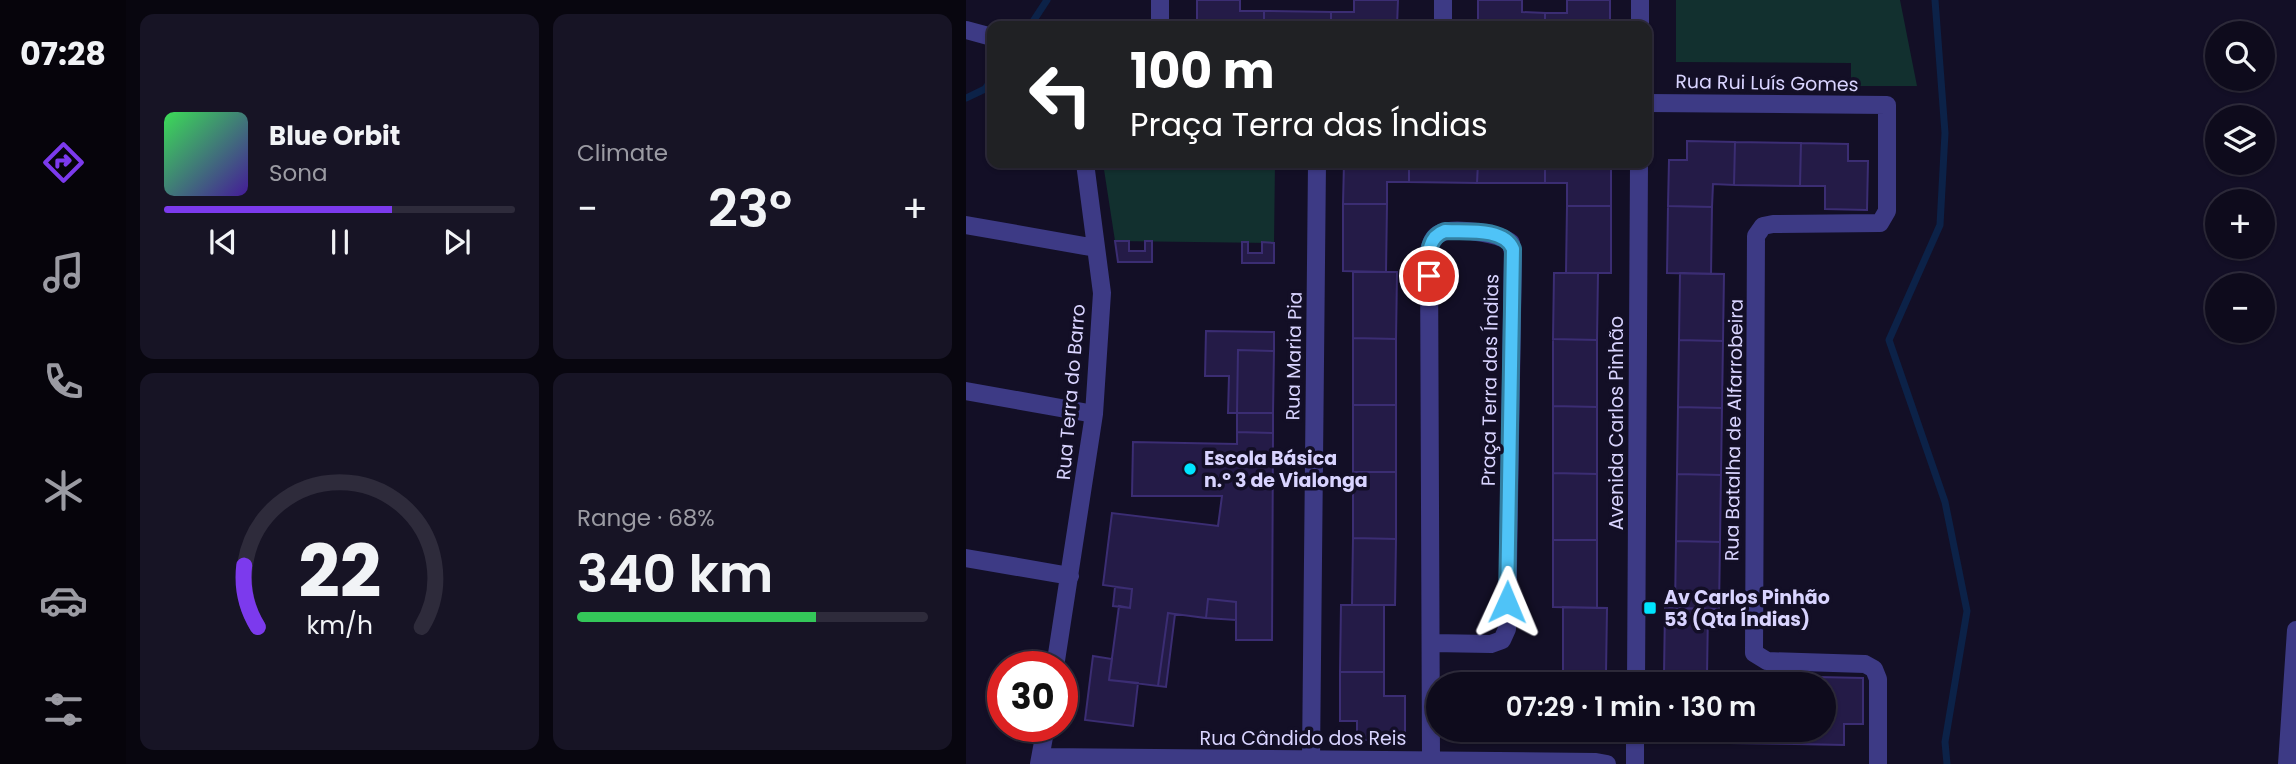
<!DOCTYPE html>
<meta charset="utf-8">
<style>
:root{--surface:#0e0b1c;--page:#171425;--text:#f1f3f6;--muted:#9b9ba3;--line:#2e2b3b;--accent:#7c3aed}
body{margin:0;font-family:Poppins,sans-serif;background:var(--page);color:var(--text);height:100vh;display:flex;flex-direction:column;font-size:26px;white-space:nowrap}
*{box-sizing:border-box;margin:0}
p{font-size:23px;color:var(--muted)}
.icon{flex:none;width:38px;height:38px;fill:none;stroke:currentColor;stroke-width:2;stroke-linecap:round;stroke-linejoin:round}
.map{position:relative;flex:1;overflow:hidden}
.side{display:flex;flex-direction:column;gap:14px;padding:14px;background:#08060f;width:840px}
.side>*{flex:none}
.guide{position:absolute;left:21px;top:21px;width:665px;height:147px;border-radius:14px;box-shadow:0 2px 5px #0004,0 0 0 2px var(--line);background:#202124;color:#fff;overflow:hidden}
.buttons{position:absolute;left:1239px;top:21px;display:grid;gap:14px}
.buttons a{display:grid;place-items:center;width:70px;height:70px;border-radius:50%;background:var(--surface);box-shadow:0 2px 5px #0004,0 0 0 2px var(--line);font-size:35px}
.speed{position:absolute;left:21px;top:651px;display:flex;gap:14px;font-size:35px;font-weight:700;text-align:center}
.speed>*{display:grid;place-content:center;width:91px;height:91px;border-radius:50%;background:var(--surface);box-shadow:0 2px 5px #0004,0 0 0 2px var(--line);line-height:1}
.speed .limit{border:10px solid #d22;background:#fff;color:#111}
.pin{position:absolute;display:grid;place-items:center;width:60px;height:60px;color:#fff;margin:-30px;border:4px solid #fff;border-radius:50%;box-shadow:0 2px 7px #0007}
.me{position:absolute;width:77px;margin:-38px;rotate:1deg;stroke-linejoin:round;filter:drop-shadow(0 0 5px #0008)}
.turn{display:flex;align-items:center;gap:24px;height:147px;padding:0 28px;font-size:32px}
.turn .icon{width:91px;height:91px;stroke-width:2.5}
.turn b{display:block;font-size:49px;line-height:60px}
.big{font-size:52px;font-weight:600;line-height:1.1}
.side .tile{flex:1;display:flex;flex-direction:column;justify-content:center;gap:10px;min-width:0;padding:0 24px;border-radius:14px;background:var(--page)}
.side .dial{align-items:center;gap:0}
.dial svg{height:182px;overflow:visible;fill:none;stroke:var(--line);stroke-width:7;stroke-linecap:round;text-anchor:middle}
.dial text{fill:var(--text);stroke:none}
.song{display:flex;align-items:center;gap:21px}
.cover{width:84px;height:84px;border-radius:10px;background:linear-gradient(135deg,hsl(130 70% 55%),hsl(260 70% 35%))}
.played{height:7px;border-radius:4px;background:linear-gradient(90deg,var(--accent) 65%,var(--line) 65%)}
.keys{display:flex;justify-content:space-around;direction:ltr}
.heat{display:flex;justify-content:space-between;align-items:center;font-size:38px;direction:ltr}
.charge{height:10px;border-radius:5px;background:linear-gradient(90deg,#34c759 68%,var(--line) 0)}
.side .tiles{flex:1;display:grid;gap:14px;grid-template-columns:repeat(2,1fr)}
.trip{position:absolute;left:460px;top:672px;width:410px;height:70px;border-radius:35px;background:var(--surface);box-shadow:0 2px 5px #0004,0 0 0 2px var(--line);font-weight:600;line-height:70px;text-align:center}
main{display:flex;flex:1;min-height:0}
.tab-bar{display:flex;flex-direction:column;width:126px;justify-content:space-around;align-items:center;background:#06040b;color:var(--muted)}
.tab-bar .icon{width:49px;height:49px}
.tab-bar .selected{color:var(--accent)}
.tab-bar b{font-size:32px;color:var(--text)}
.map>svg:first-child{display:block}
.green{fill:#12302f}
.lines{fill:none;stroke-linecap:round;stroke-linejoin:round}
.stream{stroke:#0c2248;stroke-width:7}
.building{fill:#241b47;stroke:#3b2d73;stroke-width:2}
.minor{stroke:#3d3a85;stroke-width:18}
.route-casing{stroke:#337fa1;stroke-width:18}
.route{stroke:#4fc3f7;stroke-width:12}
.poi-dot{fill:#00e5ff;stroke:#130f26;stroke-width:2.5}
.labels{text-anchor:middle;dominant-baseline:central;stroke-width:7;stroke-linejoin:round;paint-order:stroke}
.street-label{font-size:19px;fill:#d9d4ff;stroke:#130f26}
.poi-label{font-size:19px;font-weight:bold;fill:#d9d4ff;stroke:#130f26;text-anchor:start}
</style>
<main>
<nav class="tab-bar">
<b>07:28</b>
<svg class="icon selected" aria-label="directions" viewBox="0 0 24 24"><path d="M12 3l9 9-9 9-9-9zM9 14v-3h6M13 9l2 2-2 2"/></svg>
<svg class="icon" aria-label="music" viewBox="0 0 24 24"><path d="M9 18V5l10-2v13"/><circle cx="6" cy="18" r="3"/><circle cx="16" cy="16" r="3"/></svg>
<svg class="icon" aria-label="phone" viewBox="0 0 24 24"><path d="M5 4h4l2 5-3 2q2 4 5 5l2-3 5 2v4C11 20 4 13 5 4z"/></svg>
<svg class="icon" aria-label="climate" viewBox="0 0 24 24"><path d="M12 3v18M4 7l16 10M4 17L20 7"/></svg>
<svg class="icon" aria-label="car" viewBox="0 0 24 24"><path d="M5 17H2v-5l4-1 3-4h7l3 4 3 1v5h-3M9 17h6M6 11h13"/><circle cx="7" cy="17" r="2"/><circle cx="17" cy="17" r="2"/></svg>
<svg class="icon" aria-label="filters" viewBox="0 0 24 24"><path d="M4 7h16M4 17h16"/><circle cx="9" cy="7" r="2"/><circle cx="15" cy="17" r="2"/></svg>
</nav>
<section class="side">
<div class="tiles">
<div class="tile">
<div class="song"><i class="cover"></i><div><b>Blue Orbit</b><p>Sona</p></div></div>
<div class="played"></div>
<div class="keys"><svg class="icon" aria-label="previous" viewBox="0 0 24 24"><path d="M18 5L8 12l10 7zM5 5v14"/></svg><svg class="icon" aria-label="pause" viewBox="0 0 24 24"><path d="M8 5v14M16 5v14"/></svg><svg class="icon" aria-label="next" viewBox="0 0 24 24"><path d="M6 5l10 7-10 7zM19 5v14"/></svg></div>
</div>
<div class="tile"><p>Climate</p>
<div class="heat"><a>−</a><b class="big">23°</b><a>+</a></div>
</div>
<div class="tile dial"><svg viewBox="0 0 100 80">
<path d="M14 69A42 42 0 1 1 86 69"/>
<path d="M14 69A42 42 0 0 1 8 42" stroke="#7c3aed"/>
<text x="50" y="56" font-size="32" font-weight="700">22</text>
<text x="50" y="72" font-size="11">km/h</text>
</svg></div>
<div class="tile"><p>Range · 68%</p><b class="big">340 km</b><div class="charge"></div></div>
</div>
</section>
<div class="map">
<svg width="1330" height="764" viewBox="0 0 1330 764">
<rect width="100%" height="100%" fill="#130f26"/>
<path class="green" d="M 710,0 L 934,0 L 951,86 L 885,86 L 885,63 L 710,62 Z
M 137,163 L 309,163 L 308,243 L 149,241 Z"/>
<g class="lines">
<path class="stream" d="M 969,0 L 979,133 L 974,225 L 923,340 L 979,502 L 1001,611 L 979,742 L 981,764
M 64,26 L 81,0
M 0,98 L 19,89 L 26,79"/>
</g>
<path class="building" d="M 231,0 L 274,0 L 274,11 L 298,11 L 298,26 L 231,26 Z
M 388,0 L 432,0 L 431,26 L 365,26 L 365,12 L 388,12 Z
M 512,0 L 556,0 L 556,12 L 579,13 L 579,26 L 512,26 Z
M 601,0 L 644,0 L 644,26 L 579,26 L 579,13 L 601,13 Z
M 298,11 L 365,12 L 365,26 L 298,26 Z
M 721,141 L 769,142 L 768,185 L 747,184 L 746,207 L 702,206 L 703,160 L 721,160 Z
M 769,142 L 835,143 L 834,186 L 768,185 Z
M 835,143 L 882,144 L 882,161 L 902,161 L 901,210 L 859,209 L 859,186 L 834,186 Z
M 378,163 L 443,163 L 443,182 L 421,182 L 421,204 L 377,204 Z
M 443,163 L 512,163 L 511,183 L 443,182 Z
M 512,163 L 579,163 L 579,183 L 511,183 Z
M 579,163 L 645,163 L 645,206 L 601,206 L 601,183 L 579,183 Z
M 377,204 L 421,204 L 420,272 L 377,271 Z
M 601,206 L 645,206 L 645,273 L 600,273 Z
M 702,206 L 746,207 L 745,274 L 701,273 Z
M 149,241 L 163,241 L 163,251 L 179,251 L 179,241 L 186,241 L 186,262 L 152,262 Z
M 276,242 L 282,242 L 282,253 L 296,253 L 296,242 L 308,243 L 308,263 L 276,263 Z
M 387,272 L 431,272 L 430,339 L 387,338 Z
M 588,273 L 632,273 L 631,340 L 587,339 Z
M 714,273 L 758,274 L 757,341 L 713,340 Z
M 240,331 L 308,332 L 308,351 L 272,350 L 271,413 L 262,413 L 263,376 L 239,376 Z
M 387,338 L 430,339 L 430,405 L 387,405 Z
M 587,339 L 631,340 L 631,407 L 587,406 Z
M 713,340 L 757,341 L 756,408 L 712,407 Z
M 272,350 L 308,351 L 307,413 L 271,413 Z
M 387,405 L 430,405 L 430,472 L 387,472 Z
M 587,406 L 631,407 L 631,474 L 587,473 Z
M 712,407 L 756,408 L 755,475 L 711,474 Z
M 271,413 L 307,413 L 307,433 L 271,432 Z
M 271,432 L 307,433 L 306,640 L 270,640 L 270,602 L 242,599 L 240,618 L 202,613 L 192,686 L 143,680 L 153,606 L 164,608 L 166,589 L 137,585 L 146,513 L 252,526 L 256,496 L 166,496 L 167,442 L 271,444 Z
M 387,472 L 430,472 L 430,539 L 387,538 Z
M 587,473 L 631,474 L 631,540 L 587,540 Z
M 711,474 L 755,475 L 754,542 L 710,541 Z
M 387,538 L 430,539 L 429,605 L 386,605 Z
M 587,540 L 631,540 L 631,608 L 587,607 Z
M 710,541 L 754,542 L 753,609 L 709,608 Z
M 149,587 L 166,589 L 164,608 L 147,606 Z
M 242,599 L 270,602 L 270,620 L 240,618 Z
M 375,605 L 418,605 L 418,672 L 374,672 Z
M 597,607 L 641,608 L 640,674 L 597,674 Z
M 699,608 L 742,609 L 741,676 L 698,675 Z
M 202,613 L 209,614 L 200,687 L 192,686 Z
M 127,656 L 146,659 L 143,680 L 172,683 L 167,726 L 119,720 Z
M 374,672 L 418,672 L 418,696 L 439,696 L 439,740 L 391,740 L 391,721 L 374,721 Z
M 508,674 L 551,675 L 551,684 L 508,684 Z
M 597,674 L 640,674 L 640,684 L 597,684 Z
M 698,675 L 741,676 L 741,684 L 698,684 Z
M 852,677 L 897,678 L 897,724 L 878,724 L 878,745 L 829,744 L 829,730 L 858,730 L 858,684 L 852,684 Z
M 508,730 L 573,730 L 573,741 L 508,741 Z
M 573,730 L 640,730 L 640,742 L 573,741 Z
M 697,730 L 764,730 L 764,743 L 697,742 Z
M 764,730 L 829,730 L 829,744 L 764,743 Z"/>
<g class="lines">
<path class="minor" d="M 477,0 L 477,26
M 194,26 L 194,0
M 674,26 L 674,0
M 0,30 L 26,37
M 681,103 L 921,105 L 921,211 L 914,223 L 807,224 L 797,226 L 790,236 L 788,653 L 801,661 L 899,664 L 908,669 L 912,679 L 912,764
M 0,225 L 130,248
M 0,391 L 128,414
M 0,558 L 104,576
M 89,667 L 128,414 L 136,293 L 119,163
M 670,684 L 673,163
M 75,757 L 630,762 L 641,764
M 345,759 L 351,163
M 465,760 L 463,250 C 465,243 467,236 475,233 C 488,227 534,233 545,243 L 547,253 L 541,629 L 536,640 L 525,644 L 466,643
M 73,764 L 80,726
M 669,764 L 669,730
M 1321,764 L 1330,630"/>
</g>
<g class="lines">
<g class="route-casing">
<path id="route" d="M 463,276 C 463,259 459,238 479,231 C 499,232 538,227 547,249 L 541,602"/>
</g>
<use href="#route" class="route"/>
</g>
<g class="poi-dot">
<circle cx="224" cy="469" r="7"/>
<rect x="677" y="601" width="14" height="14" rx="3.5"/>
</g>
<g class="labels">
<g class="street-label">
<text transform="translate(801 83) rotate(1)">Rua Rui Luís Gomes</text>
<text transform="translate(328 356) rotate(-89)">Rua Maria Pia</text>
<text transform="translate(524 380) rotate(-89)">Praça Terra das Índias</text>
<text transform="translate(105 392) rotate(-85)">Rua Terra do Barro</text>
<text transform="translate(650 423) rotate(-90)">Avenida Carlos Pinhão</text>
<text transform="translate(768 430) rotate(-89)">Rua Batalha de Alfarrobeira</text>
<text x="337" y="738">Rua Cândido dos Reis</text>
</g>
<g class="poi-label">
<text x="238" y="458">Escola Básica<tspan x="238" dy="22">n.º 3 de Vialonga</tspan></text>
<text x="698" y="597">Av Carlos Pinhão<tspan x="698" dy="22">53 (Qta Índias)</tspan></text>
</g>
</g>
</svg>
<div class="buttons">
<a><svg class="icon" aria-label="search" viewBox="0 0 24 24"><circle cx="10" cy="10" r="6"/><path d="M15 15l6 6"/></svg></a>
<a><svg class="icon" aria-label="layers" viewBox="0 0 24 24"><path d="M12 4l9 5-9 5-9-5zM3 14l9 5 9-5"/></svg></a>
<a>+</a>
<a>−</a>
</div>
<div class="speed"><div class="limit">30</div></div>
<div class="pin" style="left:463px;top:276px;background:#d93025"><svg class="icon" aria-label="arrive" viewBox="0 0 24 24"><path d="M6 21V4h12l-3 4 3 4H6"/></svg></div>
<svg class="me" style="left:541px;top:602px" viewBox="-20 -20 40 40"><path d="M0-17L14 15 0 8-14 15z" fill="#4fc3f7" stroke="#fff" stroke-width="4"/></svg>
<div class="trip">07:29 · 1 min · 130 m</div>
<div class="guide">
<div class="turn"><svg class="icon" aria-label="left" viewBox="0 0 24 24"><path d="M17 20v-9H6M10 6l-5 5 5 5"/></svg><div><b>100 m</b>Praça Terra das Índias</div></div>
</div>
</div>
</main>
